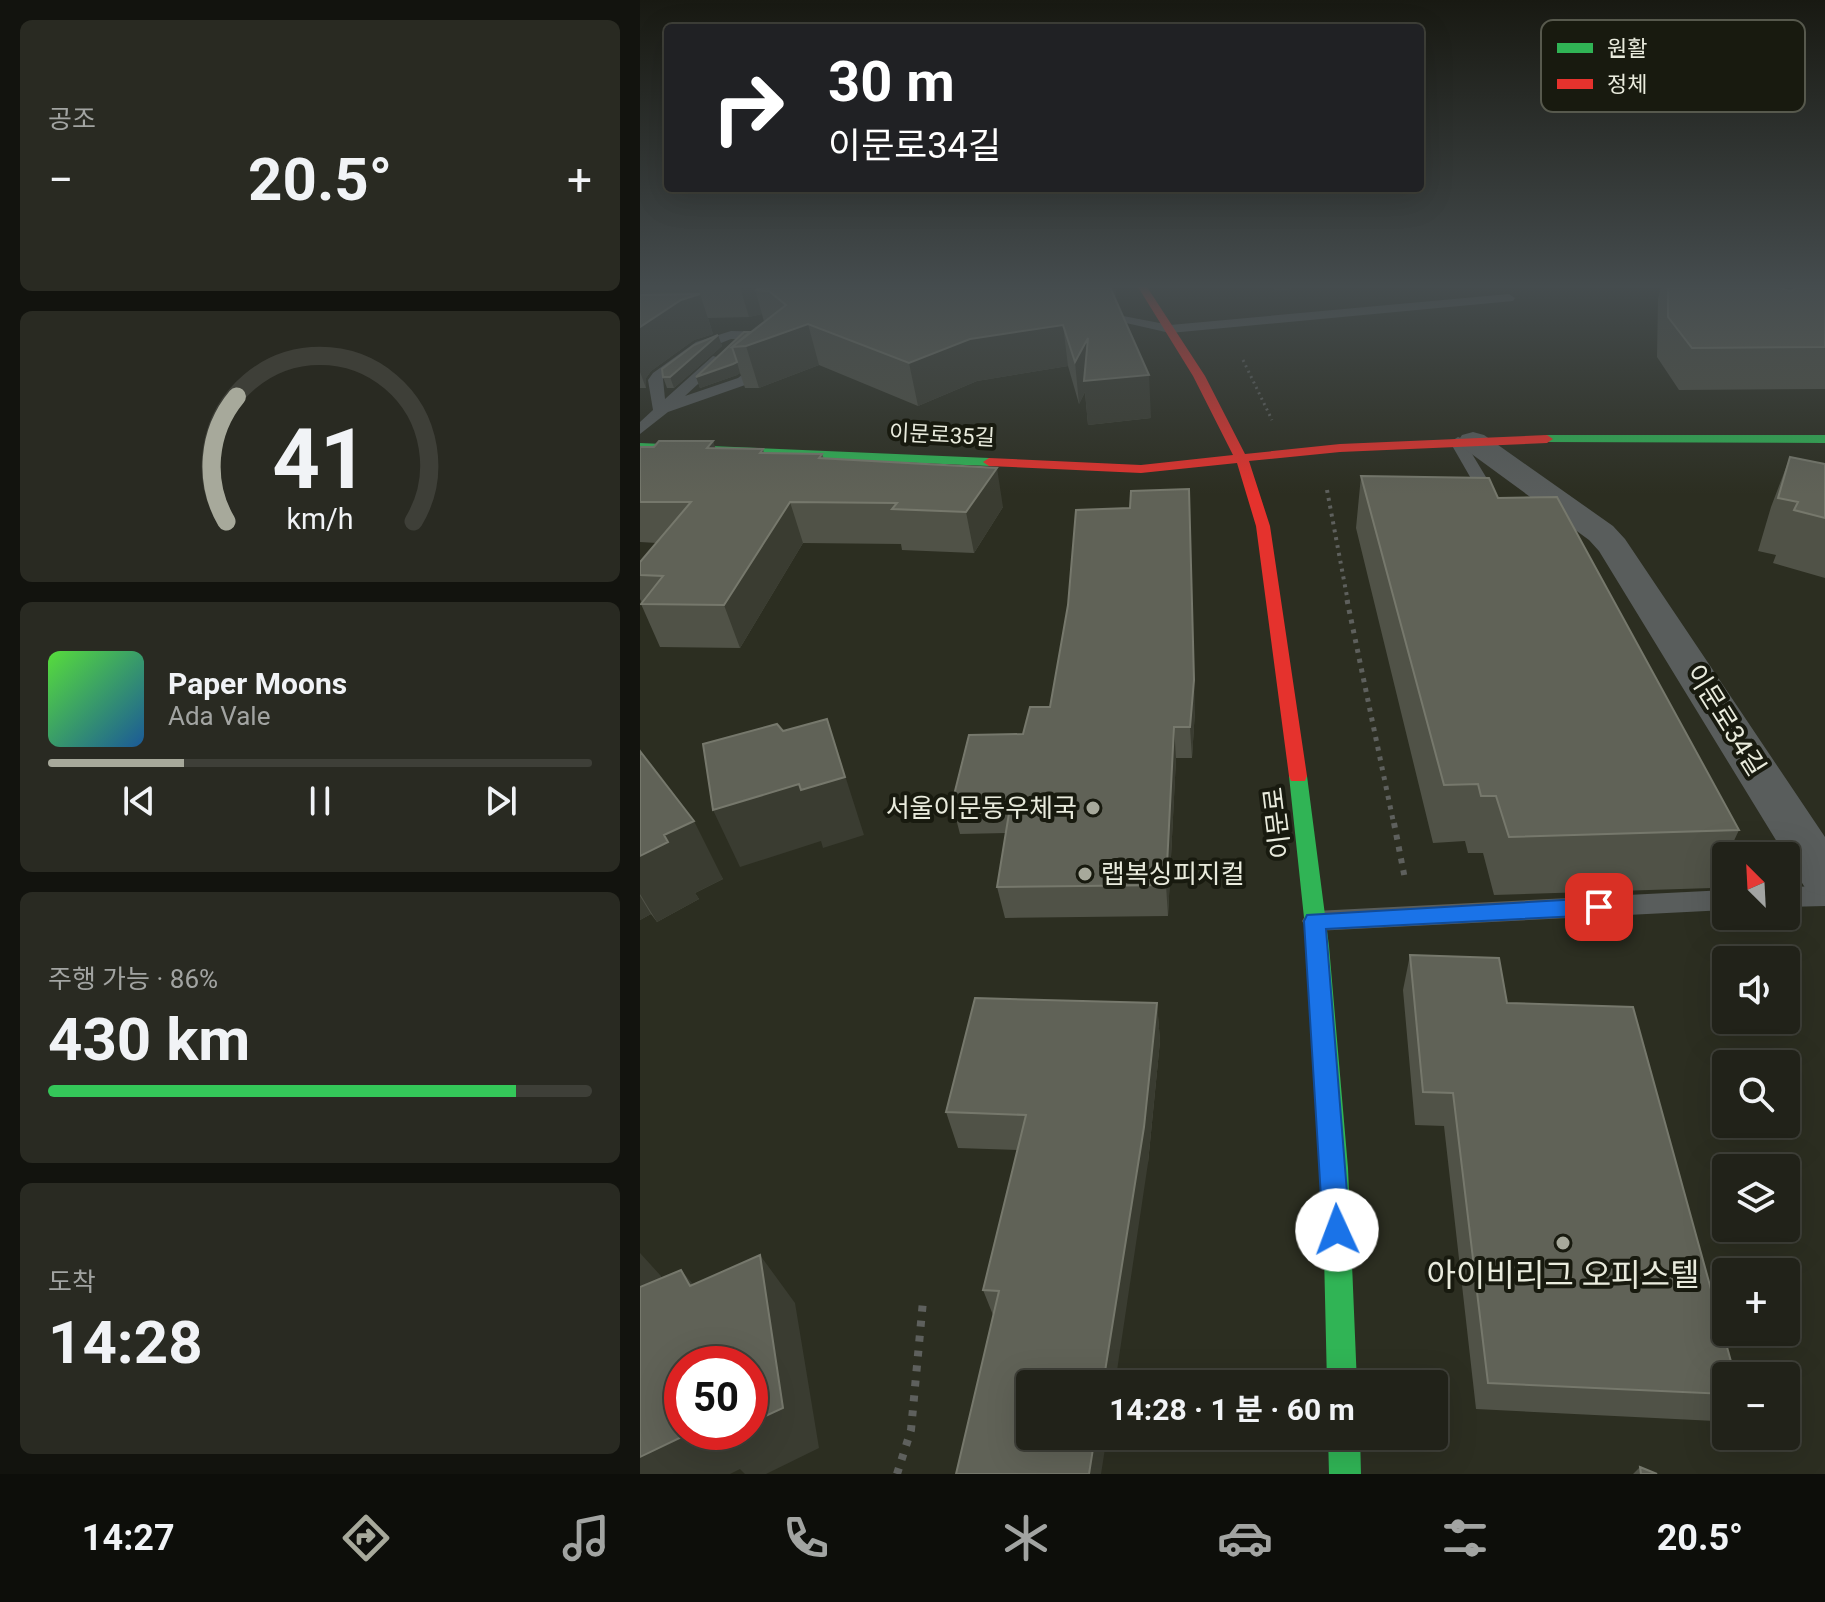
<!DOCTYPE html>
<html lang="ko">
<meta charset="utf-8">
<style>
:root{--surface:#212219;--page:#292a22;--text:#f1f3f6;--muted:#a2a4a2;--line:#3e3f38;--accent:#a7a99b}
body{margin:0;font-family:Roboto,"Noto Sans KR",sans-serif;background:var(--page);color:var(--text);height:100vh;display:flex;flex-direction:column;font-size:30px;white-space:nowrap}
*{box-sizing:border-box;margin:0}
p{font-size:26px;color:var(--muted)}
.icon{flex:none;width:44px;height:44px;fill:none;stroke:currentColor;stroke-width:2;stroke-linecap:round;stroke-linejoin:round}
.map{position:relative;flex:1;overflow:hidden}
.panel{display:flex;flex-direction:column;gap:20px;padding:20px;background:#12130e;width:640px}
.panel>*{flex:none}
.banner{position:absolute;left:24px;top:24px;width:760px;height:168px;border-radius:8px;box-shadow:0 8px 32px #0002,0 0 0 2px var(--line);background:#202124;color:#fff;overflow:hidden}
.needle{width:52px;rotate:336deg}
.buttons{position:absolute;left:1072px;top:842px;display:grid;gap:16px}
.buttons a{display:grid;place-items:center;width:88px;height:88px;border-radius:8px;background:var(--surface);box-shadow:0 8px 32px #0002,0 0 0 2px var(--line);font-size:40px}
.speed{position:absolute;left:24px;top:1346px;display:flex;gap:16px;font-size:40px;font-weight:700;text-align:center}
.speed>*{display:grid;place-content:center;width:104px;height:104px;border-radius:50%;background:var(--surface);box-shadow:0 8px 32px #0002,0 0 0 2px var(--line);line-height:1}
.speed .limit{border:12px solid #d22;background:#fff;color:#111}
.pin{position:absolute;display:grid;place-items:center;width:68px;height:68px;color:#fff;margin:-34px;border-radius:16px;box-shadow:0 4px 12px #0006}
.me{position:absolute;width:88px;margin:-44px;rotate:358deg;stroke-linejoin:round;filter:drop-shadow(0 0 6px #0008)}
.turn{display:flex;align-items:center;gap:28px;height:168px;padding:0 32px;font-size:36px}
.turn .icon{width:104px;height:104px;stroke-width:2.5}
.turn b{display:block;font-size:56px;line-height:68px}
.big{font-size:60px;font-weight:700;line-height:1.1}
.panel .widget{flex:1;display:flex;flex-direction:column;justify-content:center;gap:12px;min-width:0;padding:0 28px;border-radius:12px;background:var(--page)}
.panel .dial{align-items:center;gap:0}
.dial svg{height:208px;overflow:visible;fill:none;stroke:var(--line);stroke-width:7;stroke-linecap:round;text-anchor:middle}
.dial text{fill:var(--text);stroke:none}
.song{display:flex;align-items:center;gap:24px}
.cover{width:96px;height:96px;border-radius:12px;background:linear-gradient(135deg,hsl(110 70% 55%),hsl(210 70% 35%))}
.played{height:8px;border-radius:4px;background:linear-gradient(90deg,var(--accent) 25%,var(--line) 25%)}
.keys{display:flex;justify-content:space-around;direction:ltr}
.heat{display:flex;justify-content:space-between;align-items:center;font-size:44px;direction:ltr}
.charge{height:12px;border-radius:6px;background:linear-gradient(90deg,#34c759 86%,var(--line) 0)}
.trip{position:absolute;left:376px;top:1370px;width:432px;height:80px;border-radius:8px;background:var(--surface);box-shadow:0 8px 32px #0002,0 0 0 2px var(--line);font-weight:700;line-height:80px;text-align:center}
.dock{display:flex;height:128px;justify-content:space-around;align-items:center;background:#0d0e0a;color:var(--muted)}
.dock .icon{width:56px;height:56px}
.dock .on{color:var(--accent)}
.dock b{font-size:36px;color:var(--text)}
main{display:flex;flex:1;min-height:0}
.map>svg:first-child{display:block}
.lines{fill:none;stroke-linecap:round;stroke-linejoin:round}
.path-far4{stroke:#5e605d;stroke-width:3;stroke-dasharray:2 4;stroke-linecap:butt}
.path-far3{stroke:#5e605d;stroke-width:4;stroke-dasharray:3 5;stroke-linecap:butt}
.path-far2{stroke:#5e605d;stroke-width:5;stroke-dasharray:4 6;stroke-linecap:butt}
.path-far1{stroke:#5e605d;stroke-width:6;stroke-dasharray:5 7;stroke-linecap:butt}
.path{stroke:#5e605d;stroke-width:8;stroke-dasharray:6 9;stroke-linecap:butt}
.lane{fill:#595d5c;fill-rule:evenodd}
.street{fill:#595d5c;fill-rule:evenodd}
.fast{fill:#30b455;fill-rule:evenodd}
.jam{fill:#e5322d;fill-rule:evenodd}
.wall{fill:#505247}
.shaded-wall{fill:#3a3c31}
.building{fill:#606257;stroke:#76786c;stroke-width:2}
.route{fill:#1a73e8;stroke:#114b97;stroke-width:2}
.poi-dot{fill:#a7a99b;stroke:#181a0f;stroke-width:3}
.labels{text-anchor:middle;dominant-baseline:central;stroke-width:8;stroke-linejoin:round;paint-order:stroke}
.far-street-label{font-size:22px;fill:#e9ebdd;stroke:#181a0f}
.street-label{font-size:26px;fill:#e9ebdd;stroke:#181a0f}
.poi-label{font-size:26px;fill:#e9ebdd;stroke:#181a0f;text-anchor:end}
.near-poi-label{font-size:32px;fill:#e9ebdd;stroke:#181a0f}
.key{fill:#181a0f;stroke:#57594d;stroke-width:2}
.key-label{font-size:22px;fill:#e9ebdd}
</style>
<main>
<section class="panel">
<div class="widget"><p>공조</p>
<div class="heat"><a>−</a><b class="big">20.5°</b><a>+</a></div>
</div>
<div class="widget dial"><svg viewBox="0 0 100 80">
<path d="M14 69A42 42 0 1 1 86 69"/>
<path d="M14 69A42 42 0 0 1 18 21" stroke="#a7a99b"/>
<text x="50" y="56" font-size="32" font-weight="700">41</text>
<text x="50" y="72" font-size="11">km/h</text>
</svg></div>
<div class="widget">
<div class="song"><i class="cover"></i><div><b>Paper Moons</b><p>Ada Vale</p></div></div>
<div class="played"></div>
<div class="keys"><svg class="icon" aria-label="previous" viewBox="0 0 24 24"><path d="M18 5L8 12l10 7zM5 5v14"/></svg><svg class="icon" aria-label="pause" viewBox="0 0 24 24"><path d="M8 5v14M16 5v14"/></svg><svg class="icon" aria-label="next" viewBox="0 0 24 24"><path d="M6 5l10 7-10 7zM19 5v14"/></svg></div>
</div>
<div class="widget"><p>주행 가능 · 86%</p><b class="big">430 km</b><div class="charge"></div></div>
<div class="widget"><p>도착</p><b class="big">14:28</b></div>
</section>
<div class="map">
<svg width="1185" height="1474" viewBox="0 0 1185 1474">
<rect width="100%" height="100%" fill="#2c2e21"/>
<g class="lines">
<path class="path-far4" d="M 603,360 L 632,420"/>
<path class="path-far3" d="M 687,490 L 708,602"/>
<path class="path-far2" d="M 707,600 L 754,825"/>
<path class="path-far1" d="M 754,823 L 765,879"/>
<path class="path" d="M 257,1474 L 271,1430 L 283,1301"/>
<path class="lane" d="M 869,294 L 875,298 L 873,301 L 530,333 L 451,315 L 457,311 L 530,325 Z
M 91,331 L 138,332 L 154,345 L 108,384 L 28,412 L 0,434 L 0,422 L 13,410 L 8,380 L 13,373 L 56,342 ZM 91,339 L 135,340 L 140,345 L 98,378 L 45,396 L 85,359 L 73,356 L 25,399 L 23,379 L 56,353 Z
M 818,437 L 823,439 L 849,482 L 847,485 L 841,487 L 833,482 L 810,442 Z
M 1185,886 L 1185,906 L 1146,907 L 1146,887 Z
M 1086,890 L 1086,910 L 675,931 L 666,928 L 662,921 L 666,914 L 675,911 Z"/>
<path class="street" d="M 833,432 L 844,435 L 973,526 L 985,539 L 1185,837 L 1185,896 L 1167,891 L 959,551 L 949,540 L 822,447 L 818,441 L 822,435 Z"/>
<path class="fast" d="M 907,435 L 1185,435 L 1185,443 L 903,442 L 901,439 Z
M 0,443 L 349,458 L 355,462 L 349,466 L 0,451 Z
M 658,769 L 667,776 L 689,946 L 708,1168 L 717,1384 L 687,1384 L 682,1168 L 667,946 L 649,776 Z
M 688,1436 L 720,1436 L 721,1474 L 689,1474 Z"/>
<path class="jam" d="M 498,287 L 507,287 L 565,376 L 605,454 L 700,444 L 907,435 L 913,439 L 907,443 L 700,452 L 609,461 L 630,526 L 667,776 L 665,781 L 651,781 L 649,776 L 616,526 L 597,463 L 501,473 L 349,466 L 343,462 L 349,458 L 501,465 L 593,455 L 553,376 Z"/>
</g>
<path class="wall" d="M 0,287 L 475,287 L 476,295 L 474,297 L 511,418 L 448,425 L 445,392 L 439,404 L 428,366 L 337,381 L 278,406 L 179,365 L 119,388 L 105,388 L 100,373 L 97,375 L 60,388 L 56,377 L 124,322 L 122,314 L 109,317 L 68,318 L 73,334 L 54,340 L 11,371 L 6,378 L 6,388 L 0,388 Z
M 1021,287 L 1135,287 L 1151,291 L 1185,287 L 1185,389 L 1039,390 L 1017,357 L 1018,299 Z
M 78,335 L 82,346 L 34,388 L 27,388 L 23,377 Z
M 73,441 L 75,449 L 123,449 L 124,453 L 182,454 L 184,459 L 363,507 L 334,553 L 262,550 L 261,544 L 163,543 L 100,648 L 20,647 L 1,604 L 2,603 L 0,599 L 0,562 L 17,543 L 0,542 L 0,447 L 14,447 Z
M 1150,457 L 1185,464 L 1185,578 L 1133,563 L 1136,555 L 1118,551 L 1131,507 Z
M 721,476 L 858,498 L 1099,830 L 1072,888 L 854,895 L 843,853 L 828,853 L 825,841 L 793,843 L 716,528 Z
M 410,707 L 555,710 L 552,758 L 536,758 L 528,916 L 365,918 L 357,887 L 366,833 L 320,834 L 312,803 Z
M 0,751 L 83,879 L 55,893 L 59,899 L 17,922 L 11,914 L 0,920 Z
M 770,955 L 867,1003 L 1086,1376 L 1086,1409 L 1075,1421 L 836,1409 L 804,1126 L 775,1125 L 763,990 Z
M 517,1003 L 520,1041 L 508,1163 L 353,1315 L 343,1290 L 378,1150 L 318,1148 L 306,1112 Z
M 1000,1467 L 1017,1474 L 993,1474 Z"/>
<path class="shaded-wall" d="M 100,287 L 205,287 L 146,305 L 129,291 L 115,290 L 122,314 L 109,317 Z
M 464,287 L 475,287 L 476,295 L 466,305 Z
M 634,287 L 663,287 L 634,292 Z
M 60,294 L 73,334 L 54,340 L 11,371 L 6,378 L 6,388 L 0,372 L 0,327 L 41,300 Z
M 168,324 L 179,365 L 119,388 L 106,346 Z
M 423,325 L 428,366 L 337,381 L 278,406 L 269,363 L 330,339 Z
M 78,335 L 82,346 L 34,388 L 30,377 Z
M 448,338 L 509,375 L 511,418 L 448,425 L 445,392 L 439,404 L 435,362 Z
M 97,362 L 100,373 L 97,375 L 60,388 L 56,377 Z
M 73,441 L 87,480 L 67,448 Z
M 357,468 L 363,507 L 334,553 L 326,512 Z
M 549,489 L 555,710 L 552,758 L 550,727 Z
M 150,502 L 163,543 L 100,648 L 84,605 Z
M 187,719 L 224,835 L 183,848 L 181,841 L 100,867 L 73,810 Z
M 534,727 L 536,758 L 528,916 L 526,885 Z
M 54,821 L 83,879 L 55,893 L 59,899 L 17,922 L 0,894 L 0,856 L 24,835 Z
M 0,896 L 11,914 L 0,920 Z
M 517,1003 L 520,1041 L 508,1163 L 475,1384 L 463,1384 Z
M 0,1253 L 21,1276 L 25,1343 L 0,1318 Z
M 120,1255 L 155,1303 L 179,1448 L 126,1474 L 105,1474 L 100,1469 L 90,1474 L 0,1474 L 0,1448 L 52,1432 L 110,1432 Z
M 41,1270 L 82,1318 L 50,1286 Z
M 455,1436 L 467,1436 L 461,1474 L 449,1474 Z"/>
<path class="building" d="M 126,287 L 470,287 L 509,375 L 444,381 L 448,338 L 435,362 L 423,325 L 330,339 L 269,363 L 168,324 L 106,346 L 92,347 L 146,305 L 129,291 L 115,290 Z
M 1028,287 L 1135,287 L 1151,291 L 1157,287 L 1185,287 L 1185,347 L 1052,348 L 1028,317 Z
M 60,294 L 41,300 L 0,327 L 0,295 Z
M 104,332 L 110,332 L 92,347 L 97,362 L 93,364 L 56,377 Z
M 78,335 L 30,377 L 23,377 L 22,369 L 54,345 Z
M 19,441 L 73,441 L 67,448 L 123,449 L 120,453 L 182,454 L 179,458 L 357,468 L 326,512 L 252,509 L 257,503 L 150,502 L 84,605 L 1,604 L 23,576 L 0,575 L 0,562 L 51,502 L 0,502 L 0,447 L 14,447 Z
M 1150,457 L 1185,464 L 1185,518 L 1154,510 L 1158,502 L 1138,498 Z
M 721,476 L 849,478 L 858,498 L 917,497 L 1099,830 L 869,837 L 856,796 L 841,796 L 838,784 L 804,785 Z
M 549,489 L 554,680 L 550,727 L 534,727 L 526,885 L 357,887 L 371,801 L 312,803 L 329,735 L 383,734 L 390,707 L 410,707 L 428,605 L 436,510 L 490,508 L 491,491 Z
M 187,719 L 205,777 L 161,790 L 159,784 L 73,810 L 63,744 L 137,724 L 143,731 Z
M 0,751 L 54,821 L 24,835 L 28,842 L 0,856 Z
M 770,955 L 859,958 L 867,1003 L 993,1007 L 1095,1376 L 1086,1376 L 1086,1394 L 848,1383 L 813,1093 L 783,1092 Z
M 335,998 L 517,1003 L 504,1127 L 463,1384 L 390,1384 L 390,1436 L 455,1436 L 449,1474 L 316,1474 L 359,1291 L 343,1290 L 386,1115 L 306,1112 Z
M 120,1255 L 143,1408 L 110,1423 L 110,1364 L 42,1364 L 42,1432 L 52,1432 L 0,1457 L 0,1287 L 41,1270 L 50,1286 Z
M 69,1432 L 91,1432 L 69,1442 Z
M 1000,1467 L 1017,1474 L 1001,1474 Z"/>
<linearGradient id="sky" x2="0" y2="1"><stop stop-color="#181912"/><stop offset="0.58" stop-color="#454c4e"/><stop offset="1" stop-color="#454c4e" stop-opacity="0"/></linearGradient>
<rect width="1185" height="494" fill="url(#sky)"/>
<path class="route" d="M 959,898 L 967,901 L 970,907 L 967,913 L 959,915 L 686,929 L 710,1230 L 706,1240 L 697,1244 L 687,1240 L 683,1230 L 664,921 L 667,915 Z"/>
<g class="poi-dot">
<circle cx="453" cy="808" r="8"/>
<circle cx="445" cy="874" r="8"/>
<circle cx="923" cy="1243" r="8"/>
</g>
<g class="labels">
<g class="far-street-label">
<text transform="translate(302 435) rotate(3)">이문로35길</text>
</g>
<g class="street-label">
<text transform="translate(1086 720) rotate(58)">이문로34길</text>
<text transform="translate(637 823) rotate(-97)">이문로</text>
</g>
<g class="poi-label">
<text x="437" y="808">서울이문동우체국</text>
<text x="461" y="874" text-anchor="start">랩복싱피지컬</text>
</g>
<g class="near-poi-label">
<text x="923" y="1275">아이비리그 오피스텔</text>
</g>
</g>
<rect x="901" y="20" width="264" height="92" rx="12" class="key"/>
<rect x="917" y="43" width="36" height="10" fill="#30b455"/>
<rect x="917" y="79" width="36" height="10" fill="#e5322d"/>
<g class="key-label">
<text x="967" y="56">원활</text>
<text x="967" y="92">정체</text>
</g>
</svg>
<div class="buttons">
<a><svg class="needle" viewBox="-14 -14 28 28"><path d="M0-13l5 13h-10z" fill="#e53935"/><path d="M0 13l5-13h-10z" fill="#a2a4a2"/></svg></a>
<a><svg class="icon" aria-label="sound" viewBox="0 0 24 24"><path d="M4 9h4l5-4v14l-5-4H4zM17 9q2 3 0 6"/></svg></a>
<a><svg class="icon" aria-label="search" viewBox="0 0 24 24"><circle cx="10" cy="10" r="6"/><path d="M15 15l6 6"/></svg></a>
<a><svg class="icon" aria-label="layers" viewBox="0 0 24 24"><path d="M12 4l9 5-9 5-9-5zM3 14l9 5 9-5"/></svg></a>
<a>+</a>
<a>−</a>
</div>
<div class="speed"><div class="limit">50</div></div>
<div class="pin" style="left:959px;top:907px;background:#d93025"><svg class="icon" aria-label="arrive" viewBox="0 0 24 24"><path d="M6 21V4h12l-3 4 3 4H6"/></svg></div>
<svg class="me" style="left:697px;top:1230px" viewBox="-20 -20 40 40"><circle r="19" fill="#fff"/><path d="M0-13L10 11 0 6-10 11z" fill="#1a73e8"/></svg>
<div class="trip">14:28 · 1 분 · 60 m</div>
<div class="banner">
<div class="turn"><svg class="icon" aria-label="right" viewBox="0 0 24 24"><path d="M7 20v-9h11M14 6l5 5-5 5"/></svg><div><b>30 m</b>이문로34길</div></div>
</div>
</div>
</main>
<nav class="dock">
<b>14:27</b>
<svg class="icon on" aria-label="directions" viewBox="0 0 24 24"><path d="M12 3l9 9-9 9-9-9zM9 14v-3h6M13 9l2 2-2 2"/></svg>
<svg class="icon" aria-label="music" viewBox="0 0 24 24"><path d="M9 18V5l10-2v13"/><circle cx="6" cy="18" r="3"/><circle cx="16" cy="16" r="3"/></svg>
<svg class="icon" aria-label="phone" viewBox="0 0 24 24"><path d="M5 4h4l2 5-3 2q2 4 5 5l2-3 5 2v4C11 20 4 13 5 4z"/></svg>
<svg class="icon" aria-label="climate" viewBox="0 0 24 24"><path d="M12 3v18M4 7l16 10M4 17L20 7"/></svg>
<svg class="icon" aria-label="car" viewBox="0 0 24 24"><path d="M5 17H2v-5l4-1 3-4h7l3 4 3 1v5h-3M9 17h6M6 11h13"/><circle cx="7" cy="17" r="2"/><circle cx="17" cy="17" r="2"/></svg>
<svg class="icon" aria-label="filters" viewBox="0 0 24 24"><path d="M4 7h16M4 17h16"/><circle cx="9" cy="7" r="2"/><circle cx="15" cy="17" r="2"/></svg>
<b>20.5°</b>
</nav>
